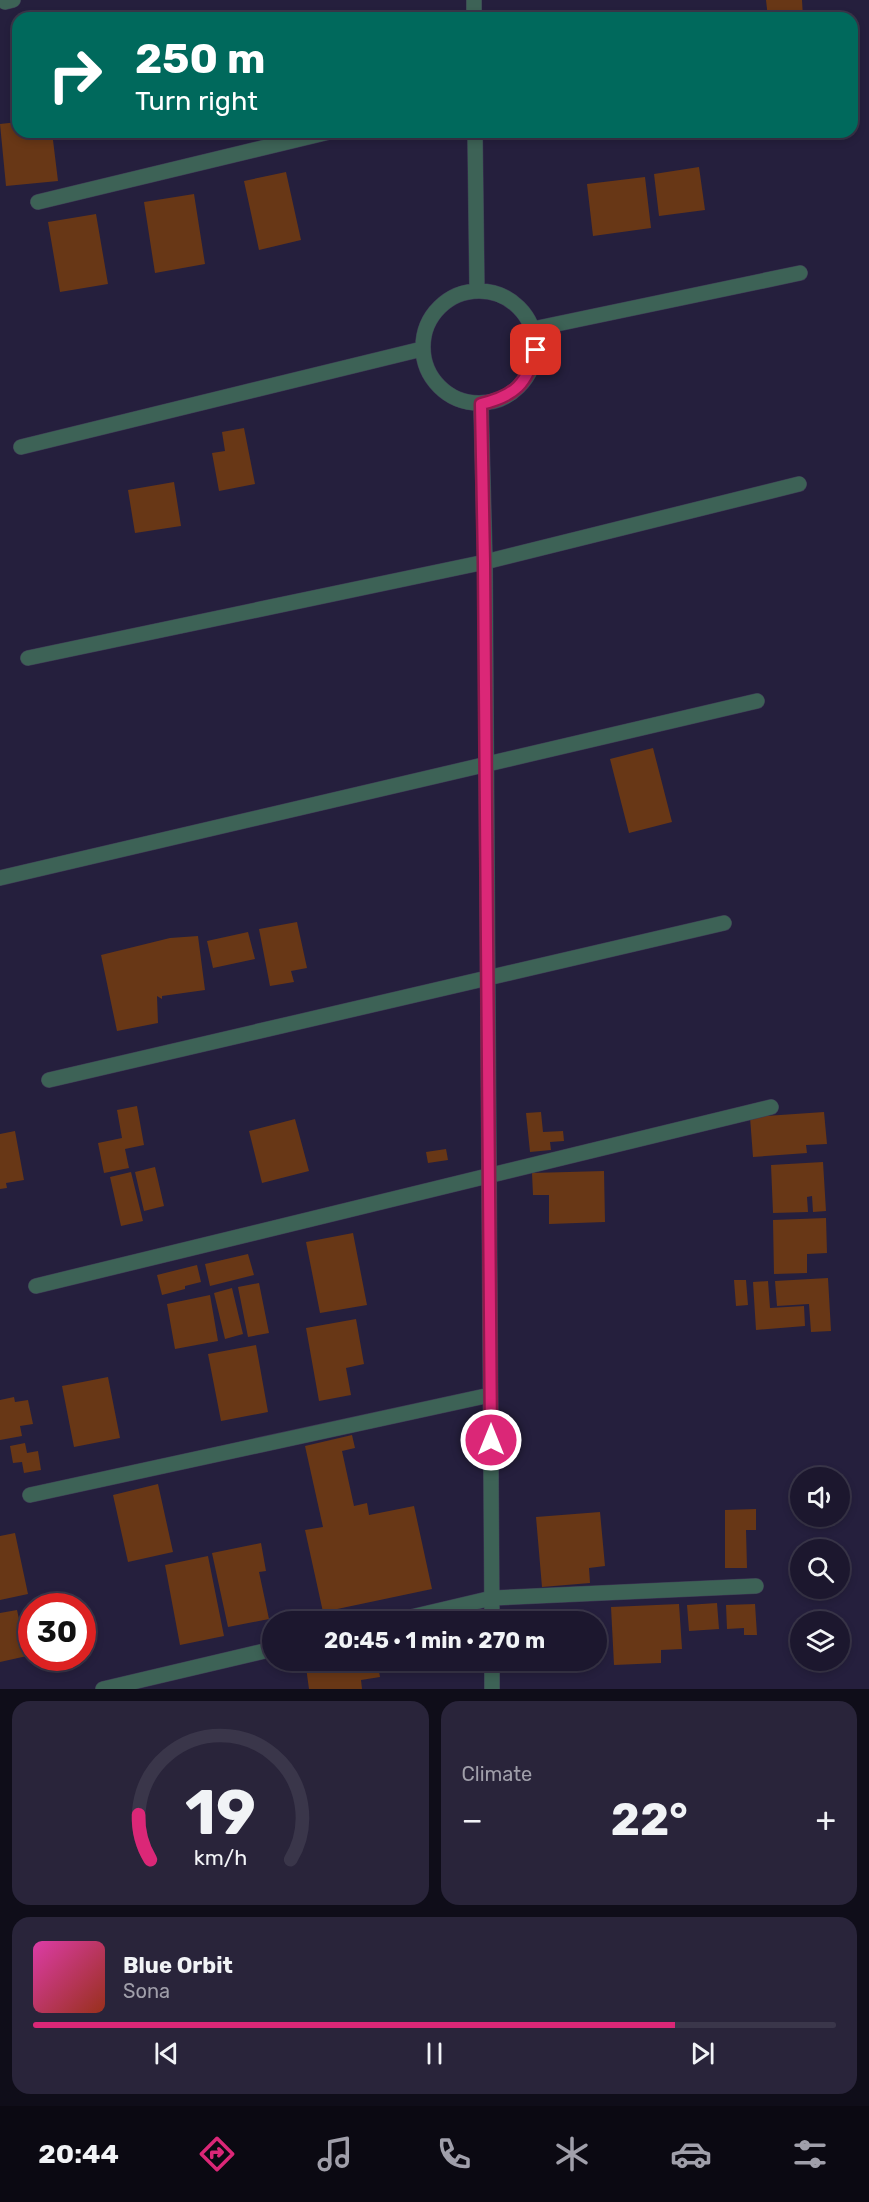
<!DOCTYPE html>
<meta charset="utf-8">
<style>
:root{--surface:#1c172e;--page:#29243a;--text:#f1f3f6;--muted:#a09faa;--line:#3a364a;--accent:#db2777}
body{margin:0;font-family:Rubik,sans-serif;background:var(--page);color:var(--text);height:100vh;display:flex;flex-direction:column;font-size:22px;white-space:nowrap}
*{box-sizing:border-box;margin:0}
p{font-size:20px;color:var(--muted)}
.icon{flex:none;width:33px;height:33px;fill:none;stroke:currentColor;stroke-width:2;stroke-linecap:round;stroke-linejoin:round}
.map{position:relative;height:1689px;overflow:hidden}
.drawer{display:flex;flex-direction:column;gap:12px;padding:12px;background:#0f0d19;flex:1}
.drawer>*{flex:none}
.hud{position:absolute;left:12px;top:12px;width:846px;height:126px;border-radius:18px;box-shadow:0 3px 9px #0003,0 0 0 2px var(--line);background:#00695c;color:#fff;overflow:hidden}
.buttons{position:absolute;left:790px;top:1467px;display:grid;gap:12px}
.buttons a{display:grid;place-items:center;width:60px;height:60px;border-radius:50%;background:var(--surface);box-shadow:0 3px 9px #0003,0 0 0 2px var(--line);font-size:30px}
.speed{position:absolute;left:18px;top:1593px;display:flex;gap:12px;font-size:30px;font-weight:700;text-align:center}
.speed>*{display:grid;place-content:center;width:78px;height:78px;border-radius:50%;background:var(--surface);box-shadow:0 3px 9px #0003,0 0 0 2px var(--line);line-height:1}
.speed .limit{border:9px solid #d22;background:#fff;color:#111}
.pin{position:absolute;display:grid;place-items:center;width:51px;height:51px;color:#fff;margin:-26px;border-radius:12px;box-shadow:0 3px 9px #0006}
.me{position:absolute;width:66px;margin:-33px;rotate:0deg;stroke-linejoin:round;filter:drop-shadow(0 0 4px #0008)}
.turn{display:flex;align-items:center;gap:21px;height:126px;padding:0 24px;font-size:27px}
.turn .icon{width:78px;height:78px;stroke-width:2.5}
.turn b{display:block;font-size:42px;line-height:51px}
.big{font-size:45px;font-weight:700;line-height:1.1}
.drawer .widget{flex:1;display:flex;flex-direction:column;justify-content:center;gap:9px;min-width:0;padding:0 21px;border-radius:18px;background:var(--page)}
.drawer .dial{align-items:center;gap:0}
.dial svg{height:156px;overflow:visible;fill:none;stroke:var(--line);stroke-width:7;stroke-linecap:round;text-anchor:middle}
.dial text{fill:var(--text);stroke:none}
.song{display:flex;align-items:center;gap:18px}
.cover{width:72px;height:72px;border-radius:9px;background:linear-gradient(135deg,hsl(320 70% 55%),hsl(10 70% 35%))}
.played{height:6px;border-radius:3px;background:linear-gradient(90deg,var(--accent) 80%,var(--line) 80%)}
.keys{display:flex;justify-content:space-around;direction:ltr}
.heat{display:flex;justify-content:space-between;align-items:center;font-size:33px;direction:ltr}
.drawer .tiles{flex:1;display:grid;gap:12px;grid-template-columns:1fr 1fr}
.widget:last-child{grid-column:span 2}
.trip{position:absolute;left:262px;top:1611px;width:345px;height:60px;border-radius:30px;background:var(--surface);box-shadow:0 3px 9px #0003,0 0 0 2px var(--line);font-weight:700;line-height:60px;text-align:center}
.menu{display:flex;height:96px;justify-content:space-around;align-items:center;background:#0b0912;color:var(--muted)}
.menu .icon{width:42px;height:42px}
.menu .selected{color:var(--accent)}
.menu b{font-size:27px;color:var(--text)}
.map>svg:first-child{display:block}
.building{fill:#683716}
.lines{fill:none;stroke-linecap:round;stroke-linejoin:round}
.minor-casing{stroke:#3e3955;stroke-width:16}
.minor{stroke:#3d6256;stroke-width:15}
.route-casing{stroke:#8e194d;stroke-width:15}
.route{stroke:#db2777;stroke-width:10}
</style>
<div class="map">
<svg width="869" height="1689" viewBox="0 0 869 1689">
<rect width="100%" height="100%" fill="#251f3d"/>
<path class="building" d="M 766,0 L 802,0 L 803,18 L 768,18 Z
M 18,122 L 18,132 L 52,132 L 58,181 L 6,186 L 0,124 Z
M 699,167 L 705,210 L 659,216 L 654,174 Z
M 286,172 L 301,240 L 259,250 L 244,181 Z
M 645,177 L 651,228 L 593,236 L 587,184 Z
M 194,194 L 205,264 L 155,273 L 144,202 Z
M 96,214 L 108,284 L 60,292 L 48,222 Z
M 244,428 L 255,484 L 219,491 L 212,453 L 225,451 L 222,432 Z
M 174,482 L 181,526 L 135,533 L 128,490 Z
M 653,748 L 672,822 L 629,833 L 610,759 Z
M 297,922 L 307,968 L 291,971 L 294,982 L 270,986 L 259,929 Z
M 248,932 L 255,959 L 213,968 L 207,941 Z
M 198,936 L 205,990 L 162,996 L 162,999 L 157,996 L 158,1023 L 117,1031 L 101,955 L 170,938 Z
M 137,1106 L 144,1145 L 125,1149 L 129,1168 L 104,1173 L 98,1143 L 122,1138 L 117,1110 Z
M 541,1112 L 543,1132 L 563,1131 L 564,1141 L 550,1142 L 551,1150 L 530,1152 L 526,1113 Z
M 824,1112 L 827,1144 L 806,1145 L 807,1153 L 753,1157 L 750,1117 Z
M 295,1119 L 309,1171 L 262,1183 L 249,1131 Z
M 15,1131 L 24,1180 L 6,1183 L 7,1188 L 0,1189 L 0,1134 Z
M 446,1149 L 448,1160 L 428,1163 L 426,1152 Z
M 823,1162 L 826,1211 L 813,1212 L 812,1196 L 807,1197 L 808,1212 L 773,1213 L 771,1165 Z
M 155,1167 L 164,1206 L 144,1211 L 135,1172 Z
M 604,1171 L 605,1222 L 549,1224 L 549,1195 L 533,1195 L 532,1173 Z
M 131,1172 L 143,1221 L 121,1226 L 110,1177 Z
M 826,1218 L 827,1253 L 807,1254 L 807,1273 L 774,1274 L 773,1220 Z
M 353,1233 L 367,1305 L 320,1313 L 306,1242 Z
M 248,1254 L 254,1275 L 210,1286 L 205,1264 Z
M 197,1265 L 201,1282 L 185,1286 L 185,1289 L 162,1295 L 157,1275 Z
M 828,1278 L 831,1331 L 811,1332 L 809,1304 L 777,1306 L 775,1281 Z
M 734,1280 L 746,1280 L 748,1305 L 736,1306 Z
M 768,1281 L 770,1308 L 804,1306 L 805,1326 L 756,1330 L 753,1282 Z
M 259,1283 L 269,1333 L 248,1337 L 238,1287 Z
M 232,1288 L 243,1334 L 225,1339 L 214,1293 Z
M 210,1295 L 218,1341 L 175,1349 L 167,1304 Z
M 356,1319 L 364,1364 L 346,1368 L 351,1395 L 319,1401 L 306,1328 Z
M 256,1345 L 268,1412 L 221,1421 L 208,1354 Z
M 108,1377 L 120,1438 L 74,1447 L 62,1386 Z
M 14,1397 L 15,1402 L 28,1400 L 33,1424 L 20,1426 L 22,1436 L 0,1440 L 0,1400 Z
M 352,1435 L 355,1448 L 342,1451 L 354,1506 L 367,1503 L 369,1515 L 414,1506 L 432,1589 L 323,1612 L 305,1530 L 323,1527 L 305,1446 Z
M 25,1443 L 27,1453 L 38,1451 L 41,1470 L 24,1473 L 22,1462 L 13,1463 L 10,1446 Z
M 158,1484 L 173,1552 L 128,1562 L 113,1495 Z
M 756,1509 L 756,1530 L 746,1530 L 747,1568 L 725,1568 L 725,1510 Z
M 600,1512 L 605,1566 L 589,1568 L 590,1583 L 542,1587 L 536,1517 Z
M 15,1533 L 28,1594 L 0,1600 L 0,1536 Z
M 261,1543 L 266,1571 L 259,1572 L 269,1619 L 228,1627 L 212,1553 Z
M 208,1556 L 224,1636 L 180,1645 L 165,1565 Z
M 717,1603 L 719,1629 L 689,1631 L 687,1605 Z
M 679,1604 L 682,1649 L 661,1650 L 661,1663 L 614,1665 L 611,1607 Z
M 755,1604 L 757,1635 L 744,1635 L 744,1628 L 727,1629 L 726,1605 Z
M 17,1610 L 27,1656 L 0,1662 L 0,1613 Z
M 305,1660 L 377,1660 L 380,1677 L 361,1680 L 362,1689 L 309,1689 Z"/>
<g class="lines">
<g class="minor-casing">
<path id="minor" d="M 474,0 L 474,18
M 5,2 L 13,0
M 475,132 L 477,291
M 38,202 L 329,132
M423 347a56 56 0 1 1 112 0a56 56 0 1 1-112 0Z
M 533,329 L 800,273
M 481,404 L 485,562 L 492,1622
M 21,447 L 422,349
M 28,658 L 485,562 L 799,484
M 0,878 L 757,701
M 49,1080 L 724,923
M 36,1286 L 771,1107
M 30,1495 L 490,1395
M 390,1622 L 492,1598 L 756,1586
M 492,1660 L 492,1689
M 103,1689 L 273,1649"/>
</g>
<use href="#minor" class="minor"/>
</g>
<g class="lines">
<g class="route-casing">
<path id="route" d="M 491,1440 L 484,562 L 481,404 C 515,396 527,384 536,350"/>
</g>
<use href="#route" class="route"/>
</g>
</svg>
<div class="buttons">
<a><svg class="icon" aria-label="sound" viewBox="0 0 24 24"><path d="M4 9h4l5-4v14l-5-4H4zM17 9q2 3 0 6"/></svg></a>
<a><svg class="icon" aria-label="search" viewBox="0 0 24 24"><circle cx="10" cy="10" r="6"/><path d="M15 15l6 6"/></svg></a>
<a><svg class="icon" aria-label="layers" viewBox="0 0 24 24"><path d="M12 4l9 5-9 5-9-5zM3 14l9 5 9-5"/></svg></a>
</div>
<div class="speed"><div class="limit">30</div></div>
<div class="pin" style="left:536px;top:350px;background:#d93025"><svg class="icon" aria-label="arrive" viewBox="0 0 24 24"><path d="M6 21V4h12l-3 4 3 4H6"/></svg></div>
<svg class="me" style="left:491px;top:1440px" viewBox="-20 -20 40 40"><circle r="17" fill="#db2777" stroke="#fff" stroke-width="3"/><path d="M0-11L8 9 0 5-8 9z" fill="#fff"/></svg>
<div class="trip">20:45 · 1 min · 270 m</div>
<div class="hud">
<div class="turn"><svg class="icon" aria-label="right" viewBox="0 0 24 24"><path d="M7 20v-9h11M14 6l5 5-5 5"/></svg><div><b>250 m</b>Turn right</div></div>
</div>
</div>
<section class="drawer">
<div class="tiles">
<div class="widget dial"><svg viewBox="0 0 100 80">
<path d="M14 69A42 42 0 1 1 86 69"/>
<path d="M14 69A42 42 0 0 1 8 46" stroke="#db2777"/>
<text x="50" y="56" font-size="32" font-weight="700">19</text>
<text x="50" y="72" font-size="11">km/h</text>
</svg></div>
<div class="widget"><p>Climate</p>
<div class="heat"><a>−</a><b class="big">22°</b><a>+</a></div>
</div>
<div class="widget">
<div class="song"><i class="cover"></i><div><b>Blue Orbit</b><p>Sona</p></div></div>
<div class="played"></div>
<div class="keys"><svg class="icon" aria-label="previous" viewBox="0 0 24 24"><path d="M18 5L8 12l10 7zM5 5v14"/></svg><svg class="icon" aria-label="pause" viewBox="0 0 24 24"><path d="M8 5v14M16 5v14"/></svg><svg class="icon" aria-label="next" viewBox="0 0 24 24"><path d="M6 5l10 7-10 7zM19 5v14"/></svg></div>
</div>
</div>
</section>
<nav class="menu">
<b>20:44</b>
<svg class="icon selected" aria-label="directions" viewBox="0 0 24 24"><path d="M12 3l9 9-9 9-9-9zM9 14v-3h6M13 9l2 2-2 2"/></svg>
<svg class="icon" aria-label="music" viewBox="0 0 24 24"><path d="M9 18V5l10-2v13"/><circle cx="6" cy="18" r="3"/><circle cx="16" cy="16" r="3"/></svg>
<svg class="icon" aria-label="phone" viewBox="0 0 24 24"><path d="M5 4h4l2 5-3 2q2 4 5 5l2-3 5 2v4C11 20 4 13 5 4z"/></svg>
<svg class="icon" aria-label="climate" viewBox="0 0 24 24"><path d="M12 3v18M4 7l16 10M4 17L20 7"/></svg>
<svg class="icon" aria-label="car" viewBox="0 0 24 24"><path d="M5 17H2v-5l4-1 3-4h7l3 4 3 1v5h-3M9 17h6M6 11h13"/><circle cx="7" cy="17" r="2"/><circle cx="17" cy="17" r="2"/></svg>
<svg class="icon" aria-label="filters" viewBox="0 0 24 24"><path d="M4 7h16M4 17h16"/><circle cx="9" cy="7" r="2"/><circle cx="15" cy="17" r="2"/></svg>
</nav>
